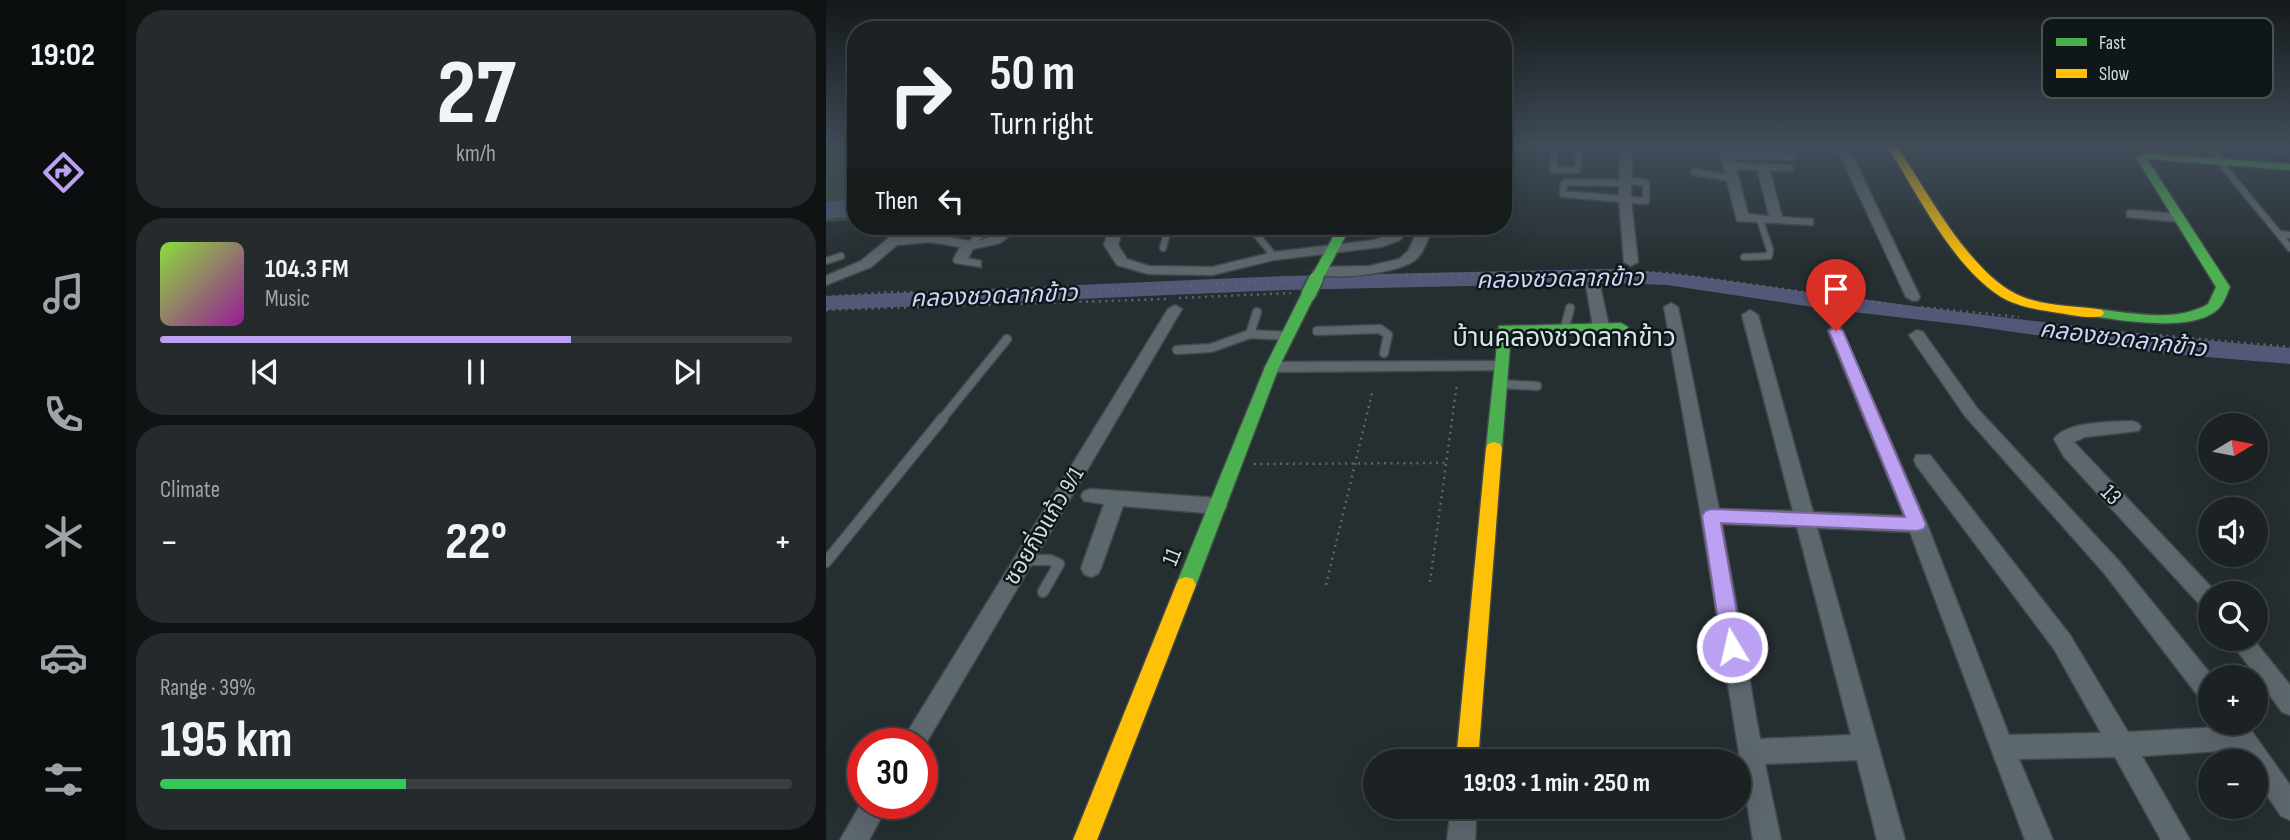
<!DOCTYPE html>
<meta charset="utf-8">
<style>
:root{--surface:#1c2224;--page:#252a2c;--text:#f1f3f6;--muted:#a0a4a6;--line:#3a3f41;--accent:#bca0f2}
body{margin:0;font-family:"Sofia Sans Condensed","Noto Sans Thai",sans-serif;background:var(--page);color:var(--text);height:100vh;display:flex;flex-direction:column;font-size:26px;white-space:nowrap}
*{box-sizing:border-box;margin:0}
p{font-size:23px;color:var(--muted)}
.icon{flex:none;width:38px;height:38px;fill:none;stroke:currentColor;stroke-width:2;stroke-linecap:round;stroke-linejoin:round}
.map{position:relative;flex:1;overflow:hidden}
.sheet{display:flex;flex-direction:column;gap:10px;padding:10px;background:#0f1314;width:700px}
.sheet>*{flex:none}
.hud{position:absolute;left:21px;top:21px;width:665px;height:214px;border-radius:28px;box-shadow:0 7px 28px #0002,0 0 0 2px var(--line);background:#1c2224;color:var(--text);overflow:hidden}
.needle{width:46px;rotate:80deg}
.controls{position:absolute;left:1372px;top:413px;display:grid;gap:14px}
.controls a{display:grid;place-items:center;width:70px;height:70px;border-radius:50%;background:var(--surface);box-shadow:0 7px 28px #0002,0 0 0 2px var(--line);font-size:35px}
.speed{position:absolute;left:21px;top:728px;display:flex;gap:14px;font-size:35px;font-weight:700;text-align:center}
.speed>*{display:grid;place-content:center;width:91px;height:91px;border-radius:50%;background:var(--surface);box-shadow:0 7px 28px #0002,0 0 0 2px var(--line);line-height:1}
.speed .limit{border:10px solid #d22;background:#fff;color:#111}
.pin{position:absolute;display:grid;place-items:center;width:60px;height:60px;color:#fff;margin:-72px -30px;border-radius:50% 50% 50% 0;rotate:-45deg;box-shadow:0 0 7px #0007}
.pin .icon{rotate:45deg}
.me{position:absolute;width:77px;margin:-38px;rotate:351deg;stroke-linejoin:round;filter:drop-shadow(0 0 5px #0008)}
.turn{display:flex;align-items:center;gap:24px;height:147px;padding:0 28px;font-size:32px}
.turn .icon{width:91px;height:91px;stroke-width:2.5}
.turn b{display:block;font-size:49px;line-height:60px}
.then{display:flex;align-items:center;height:66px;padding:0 28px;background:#0003;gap:14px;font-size:26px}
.big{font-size:52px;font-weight:700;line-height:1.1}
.sheet .tile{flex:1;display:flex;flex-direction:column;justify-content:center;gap:10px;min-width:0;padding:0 24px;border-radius:28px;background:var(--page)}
.sheet .dial{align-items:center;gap:0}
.dial b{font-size:91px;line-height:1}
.song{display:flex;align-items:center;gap:21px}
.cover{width:84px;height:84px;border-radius:10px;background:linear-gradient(135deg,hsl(90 70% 55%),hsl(300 70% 35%))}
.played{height:7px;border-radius:4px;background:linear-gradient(90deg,var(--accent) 65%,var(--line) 65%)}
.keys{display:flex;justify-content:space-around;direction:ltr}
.heat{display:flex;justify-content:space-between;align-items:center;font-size:38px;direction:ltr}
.charge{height:10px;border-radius:5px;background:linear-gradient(90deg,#34c759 39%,var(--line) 0)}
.trip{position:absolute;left:537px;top:749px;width:388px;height:70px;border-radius:35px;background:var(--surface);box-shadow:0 7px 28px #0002,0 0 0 2px var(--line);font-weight:700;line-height:70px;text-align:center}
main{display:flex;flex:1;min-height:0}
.menu{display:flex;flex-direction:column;width:126px;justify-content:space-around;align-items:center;background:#0b0e0e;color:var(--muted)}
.menu .icon{width:49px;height:49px}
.menu .active{color:var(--accent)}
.menu b{font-size:32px;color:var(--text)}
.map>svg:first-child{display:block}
.green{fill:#3a4f3f}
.water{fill:#525877}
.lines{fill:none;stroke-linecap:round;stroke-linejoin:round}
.river{fill:#525877;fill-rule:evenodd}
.lane-far2-casing{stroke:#42494b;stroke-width:9}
.lane-far1-casing{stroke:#42494b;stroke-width:11}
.lane-casing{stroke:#42494b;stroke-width:13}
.street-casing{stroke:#42494b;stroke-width:3}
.fast-casing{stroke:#42494b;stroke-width:3}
.slow-casing{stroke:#42494b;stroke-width:3}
.path{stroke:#5c6569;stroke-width:2.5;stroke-dasharray:2 4.5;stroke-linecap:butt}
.lane-far2{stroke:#5d676e;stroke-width:6}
.lane-far1{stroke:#5d676e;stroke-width:8}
.lane{stroke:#5d676e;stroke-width:10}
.street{fill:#5d676e;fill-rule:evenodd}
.fast{fill:#4caf50;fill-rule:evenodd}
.slow{fill:#ffc107;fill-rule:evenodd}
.fast-bridge-casing{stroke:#42494b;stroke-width:18;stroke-linecap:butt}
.fast-bridge{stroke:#4caf50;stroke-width:14}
.route{fill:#bca0f2;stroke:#7a689d;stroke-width:2}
.labels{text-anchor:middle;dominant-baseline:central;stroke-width:5;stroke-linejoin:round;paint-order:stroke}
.street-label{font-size:23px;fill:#d3dcde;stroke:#101719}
.water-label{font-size:24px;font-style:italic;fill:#ced4f9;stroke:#101719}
.quarter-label{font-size:26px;fill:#d2e5ea;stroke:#101719}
.key{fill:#101719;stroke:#4a5254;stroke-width:2}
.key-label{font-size:19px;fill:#d3dcde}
</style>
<main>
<nav class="menu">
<b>19:02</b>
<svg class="icon active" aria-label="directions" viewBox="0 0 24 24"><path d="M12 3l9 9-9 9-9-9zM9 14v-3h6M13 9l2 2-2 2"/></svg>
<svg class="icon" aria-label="music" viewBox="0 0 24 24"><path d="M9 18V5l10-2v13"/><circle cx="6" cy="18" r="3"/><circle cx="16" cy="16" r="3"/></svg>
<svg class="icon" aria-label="phone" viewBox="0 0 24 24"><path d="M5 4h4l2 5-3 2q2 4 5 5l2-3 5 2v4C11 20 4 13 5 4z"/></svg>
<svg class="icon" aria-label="climate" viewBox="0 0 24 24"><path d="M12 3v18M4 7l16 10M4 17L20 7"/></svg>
<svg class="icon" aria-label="car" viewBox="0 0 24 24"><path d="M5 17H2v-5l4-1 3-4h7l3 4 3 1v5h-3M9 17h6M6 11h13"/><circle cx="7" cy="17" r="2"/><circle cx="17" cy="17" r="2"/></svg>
<svg class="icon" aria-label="filters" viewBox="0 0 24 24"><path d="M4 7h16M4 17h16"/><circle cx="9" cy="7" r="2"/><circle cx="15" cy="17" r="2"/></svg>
</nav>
<section class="sheet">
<div class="tile dial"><b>27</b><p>km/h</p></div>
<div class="tile">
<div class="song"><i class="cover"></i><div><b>104.3 FM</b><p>Music</p></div></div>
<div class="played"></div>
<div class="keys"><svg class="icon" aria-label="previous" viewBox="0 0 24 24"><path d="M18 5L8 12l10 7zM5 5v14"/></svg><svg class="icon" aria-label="pause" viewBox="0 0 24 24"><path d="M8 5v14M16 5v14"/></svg><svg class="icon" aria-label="next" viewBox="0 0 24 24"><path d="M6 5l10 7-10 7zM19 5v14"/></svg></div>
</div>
<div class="tile"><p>Climate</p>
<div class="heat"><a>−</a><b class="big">22°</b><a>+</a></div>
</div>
<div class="tile"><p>Range · 39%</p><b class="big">195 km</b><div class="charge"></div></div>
</section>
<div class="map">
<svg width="1464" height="840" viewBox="0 0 1464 840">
<rect width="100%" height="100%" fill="#252e30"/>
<path class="green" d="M 0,146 L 30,146 L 30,220 L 0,222 Z"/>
<path class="water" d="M 30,199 L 30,216 L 0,219 L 0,202 Z"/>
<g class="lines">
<path class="river" d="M 785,269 C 856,272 925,285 995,294 C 1151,314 1307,335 1464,348 L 1464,364 L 1332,353 L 1147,326 L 993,308 L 841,285 L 785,283 L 459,290 L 0,310 L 0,296 L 459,276 Z"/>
<g class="lane-far2-casing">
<path id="lane-far2" d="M 729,146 L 727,170 L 751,170 L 754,146
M 900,155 L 968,157
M 1392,160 L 1453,234 L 1464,235
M 903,166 L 964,168
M 868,172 L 906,178
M 799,180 L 820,183 L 820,201 L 737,194 L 738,184 L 741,182 L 799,183
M 287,230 L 323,226
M 398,231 L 429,233 L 448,256
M 597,233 L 630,233
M 1453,234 L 1464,248
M 142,246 L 159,231
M 337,248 L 343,226
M 918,257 L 943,256 L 944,250 L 934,220
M 0,261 L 15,256"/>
</g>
<g class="lane-far1-casing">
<path id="lane-far1" d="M 739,327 L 744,308
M 491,331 L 554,329 L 562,335 L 558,353
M 424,334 L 431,312
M 351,350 L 385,348 L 424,334 L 462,336
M 674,384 L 711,386
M 116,419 L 181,339"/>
</g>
<g class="lane-casing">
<path id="lane" d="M 197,560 L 224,560 L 233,564 L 217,592
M 0,562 L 117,418"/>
</g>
<g class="street-casing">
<path id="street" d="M 794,146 L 806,146 L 805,199 L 812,262 L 805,266 L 798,262 L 793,199 Z
M 892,146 L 904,146 L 922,214 L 943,216 L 931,167 L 937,163 L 943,167 L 956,217 L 987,219 L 987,225 L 911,221 Z
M 1010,146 L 1022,146 L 1094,297 L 1092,300 L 1087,301 L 1080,297 Z
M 1377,146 L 1389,146 L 1398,160 L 1396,162 L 1388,162 Z
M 1439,146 L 1452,146 L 1457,152 L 1447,154 Z
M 1306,210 L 1353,214 L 1359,218 L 1353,222 L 1301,217 L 1301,211 Z
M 77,226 L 92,226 L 81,236 L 105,234 L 149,242 L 164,237 L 181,226 L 196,226 L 174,243 L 147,249 L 142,258 L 155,261 L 155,267 L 129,263 L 127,260 L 134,247 L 105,242 L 71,245 L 45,267 L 0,285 L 0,276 L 35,261 Z
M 284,226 L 297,226 L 292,245 L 301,259 L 323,266 L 386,267 L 448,252 L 548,240 L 564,234 L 570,226 L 583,226 L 574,240 L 555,247 L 448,260 L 386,275 L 322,274 L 291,265 L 278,245 Z
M 594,226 L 607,226 C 602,238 599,252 589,260 C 574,273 501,283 487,271 L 494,267 L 543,266 L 573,259 L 582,251 Z
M 767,281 L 774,285 L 783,327 L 775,332 L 767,327 L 760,285 Z
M 845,303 L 852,307 L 893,509 L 967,511 L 916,315 L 924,310 L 932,315 L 987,512 L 1078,516 L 1002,331 L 1005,328 L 1015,328 L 1101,524 L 1183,735 L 1275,733 L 1228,649 L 1090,465 L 1088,460 L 1090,455 L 1104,455 L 1244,635 L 1302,732 L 1396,727 L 1394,723 L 1420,723 L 1464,785 L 1464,820 L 1455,816 L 1430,779 L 1430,761 L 1418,761 L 1410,750 L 1316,756 L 1364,840 L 1335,840 L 1289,757 L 1193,759 L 1227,840 L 1199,840 L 1084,532 L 991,528 L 1079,840 L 1051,840 L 1031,760 L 939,764 L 955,840 L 927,840 L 875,516 L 838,307 ZM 896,524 L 971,527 L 1025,735 L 934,739 Z
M 349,305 L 356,309 L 96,750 L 96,744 L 74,744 L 342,309 Z
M 1091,330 L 1097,332 L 1151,408 L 1293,561 L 1387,677 L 1384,677 L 1384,704 L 1376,701 L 1278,573 L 1139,416 L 1083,335 Z
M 674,361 L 682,366 L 680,370 L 446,372 L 438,367 L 446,362 Z
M 1306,421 L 1312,423 L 1315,427 L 1312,431 L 1259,437 L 1248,442 L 1391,593 L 1384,593 L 1384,609 L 1376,607 L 1238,457 L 1228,439 C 1240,421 1286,422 1306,421 Z
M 265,489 L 391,498 L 398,501 L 401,506 L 398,511 L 391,514 L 297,506 L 275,568 L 272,574 L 265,577 L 258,574 L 255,568 L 278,504 L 258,501 L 255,496 L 258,491 Z
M 1403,639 L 1427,639 L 1464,685 L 1464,715 L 1456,712 Z
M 37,800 L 37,803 L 63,803 L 43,840 L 14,840 Z
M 625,807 L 651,807 L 649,840 L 621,840 Z"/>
</g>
<g class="fast-casing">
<path id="fast" d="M 1319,153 L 1464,164 L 1464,170 L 1321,159 L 1404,287 C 1401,294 1399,301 1394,307 C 1372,333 1301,321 1271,317 L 1264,313 L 1271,309 C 1306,313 1350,323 1382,304 L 1390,287 L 1311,159 Z
M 513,226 L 525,226 L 495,282 L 485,282 L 484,279 Z
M 482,291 L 489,295 L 453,367 L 370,585 L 367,591 L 360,593 L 353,591 L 350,585 L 439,367 L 475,295 Z
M 795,323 L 802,327 L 800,330 L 685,333 L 676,448 L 674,452 L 662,452 L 660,448 L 673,326 Z"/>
</g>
<g class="slow-casing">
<path id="slow" d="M 1061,146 L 1071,146 C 1100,190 1147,279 1197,297 C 1220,306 1247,306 1271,309 L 1276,310 L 1278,313 L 1276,316 C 1263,319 1246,315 1233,313 C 1214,310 1192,307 1175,297 C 1126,266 1092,194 1061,146 Z
M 668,442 L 674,444 L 676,448 L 652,761 L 630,761 L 660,448 L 662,444 Z
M 360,577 L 367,579 L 370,585 L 271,840 L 247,840 L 350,585 L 353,579 Z"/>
</g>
<path class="path" d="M 814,272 L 845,273 L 1078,306
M 580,275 L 797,271
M 0,297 L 64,292 L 198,295 L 468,280
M 353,298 L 465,293
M 1095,307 L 1193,317
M 0,310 L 343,299
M 1321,334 L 1464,347
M 428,464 L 620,463
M 604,582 L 631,383
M 500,585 L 547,389"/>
<use href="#lane-far2" class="lane-far2"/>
<use href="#lane-far1" class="lane-far1"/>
<use href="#lane" class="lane"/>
<use href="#street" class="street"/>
<use href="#fast" class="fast"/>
<use href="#slow" class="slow"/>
<g class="fast-bridge-casing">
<path id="fast-bridge" d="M 482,295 L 490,279"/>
</g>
<use href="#fast-bridge" class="fast-bridge"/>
</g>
<linearGradient id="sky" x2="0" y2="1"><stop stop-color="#14191a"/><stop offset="0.55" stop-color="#404c59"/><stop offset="1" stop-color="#404c59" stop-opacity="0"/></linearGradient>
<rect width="1464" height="264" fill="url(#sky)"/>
<path class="route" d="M 1010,327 L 1017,331 L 1100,524 L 1098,529 L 1091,531 L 895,523 L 917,647 L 914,654 L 906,656 L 899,654 L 896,647 L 876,516 L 879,511 L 885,509 L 1079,517 L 1003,331 Z"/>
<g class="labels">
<g class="street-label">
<text transform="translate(1285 495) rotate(46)">13</text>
<text transform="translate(218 526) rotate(-59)">ซอยกิ่งแก้ว 9/1</text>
<text transform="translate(346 557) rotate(-68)">11</text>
</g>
<g class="water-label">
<text transform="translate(734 279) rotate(-1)">คลองชวดลากข้าว</text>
<text transform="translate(168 296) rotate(-2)">คลองชวดลากข้าว</text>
<text transform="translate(1297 339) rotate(7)">คลองชวดลากข้าว</text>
</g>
<g class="quarter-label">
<text x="738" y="338">บ้านคลองชวดลากข้าว</text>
</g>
</g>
<rect x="1216" y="18" width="231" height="80" rx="10" class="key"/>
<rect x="1230" y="38" width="31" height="8" fill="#4caf50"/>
<rect x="1230" y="69" width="31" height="9" fill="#ffc107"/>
<g class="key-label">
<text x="1273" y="49">Fast</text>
<text x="1273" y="80">Slow</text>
</g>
</svg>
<div class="controls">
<a><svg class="needle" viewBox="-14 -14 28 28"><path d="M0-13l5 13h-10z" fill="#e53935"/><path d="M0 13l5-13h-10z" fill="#a0a4a6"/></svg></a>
<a><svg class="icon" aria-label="sound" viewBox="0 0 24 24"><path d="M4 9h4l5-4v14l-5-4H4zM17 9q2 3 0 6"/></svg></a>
<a><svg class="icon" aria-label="search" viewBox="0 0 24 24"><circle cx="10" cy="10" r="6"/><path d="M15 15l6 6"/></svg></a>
<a>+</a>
<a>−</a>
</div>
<div class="speed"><div class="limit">30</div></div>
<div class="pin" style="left:1010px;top:331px;background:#d93025"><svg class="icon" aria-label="arrive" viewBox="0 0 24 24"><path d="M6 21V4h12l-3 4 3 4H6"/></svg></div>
<svg class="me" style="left:906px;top:647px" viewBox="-20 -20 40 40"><circle r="17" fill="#bca0f2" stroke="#fff" stroke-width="3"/><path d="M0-11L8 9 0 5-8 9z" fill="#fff"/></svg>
<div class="trip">19:03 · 1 min · 250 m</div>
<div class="hud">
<div class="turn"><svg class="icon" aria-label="right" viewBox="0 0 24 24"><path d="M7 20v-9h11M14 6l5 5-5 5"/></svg><div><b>50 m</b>Turn right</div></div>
<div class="then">Then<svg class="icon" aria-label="left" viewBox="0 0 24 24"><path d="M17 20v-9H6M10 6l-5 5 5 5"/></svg></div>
</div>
</div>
</main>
